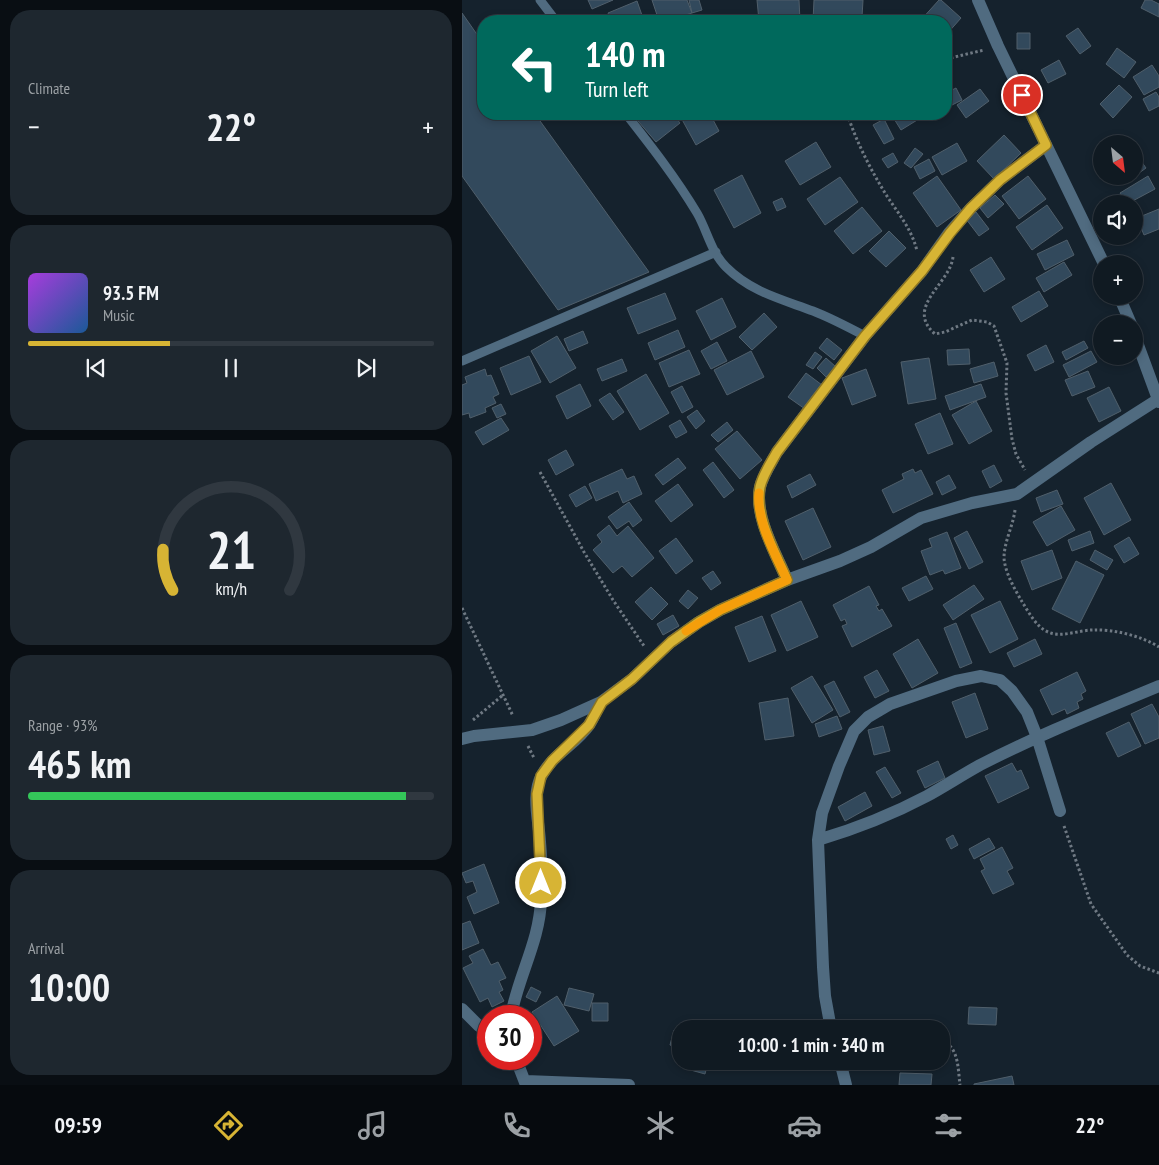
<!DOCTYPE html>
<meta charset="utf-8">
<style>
:root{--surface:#101a22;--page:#1e272f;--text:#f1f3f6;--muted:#9ca1a5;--line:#303840;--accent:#d7b434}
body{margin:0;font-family:"PT Sans Narrow",sans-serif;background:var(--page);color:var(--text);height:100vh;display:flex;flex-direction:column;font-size:19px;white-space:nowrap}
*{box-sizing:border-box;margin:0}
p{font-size:16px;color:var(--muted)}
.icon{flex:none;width:28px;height:28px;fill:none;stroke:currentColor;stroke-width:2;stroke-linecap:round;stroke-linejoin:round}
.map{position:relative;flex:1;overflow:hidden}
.details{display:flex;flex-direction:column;gap:10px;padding:10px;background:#090e13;width:462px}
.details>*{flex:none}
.banner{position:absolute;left:15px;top:15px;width:475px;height:105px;border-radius:20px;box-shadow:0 2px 8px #0003,0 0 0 1px var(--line);background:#00695c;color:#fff;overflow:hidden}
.needle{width:32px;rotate:152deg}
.tools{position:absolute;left:631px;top:135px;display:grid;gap:10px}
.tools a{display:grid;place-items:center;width:50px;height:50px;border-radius:50%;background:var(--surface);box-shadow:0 2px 8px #0003,0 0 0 1px var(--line);font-size:25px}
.speed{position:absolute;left:15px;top:1005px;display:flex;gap:10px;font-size:25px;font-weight:700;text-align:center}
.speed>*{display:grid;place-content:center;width:65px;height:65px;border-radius:50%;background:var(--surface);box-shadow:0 2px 8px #0003,0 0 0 1px var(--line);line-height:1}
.speed .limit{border:8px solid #d22;background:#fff;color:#111}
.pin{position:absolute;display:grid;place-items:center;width:42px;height:42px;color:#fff;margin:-21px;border:2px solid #fff;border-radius:50%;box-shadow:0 1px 5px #0007}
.me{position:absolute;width:55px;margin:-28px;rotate:0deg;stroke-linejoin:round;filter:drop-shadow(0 0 4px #0008)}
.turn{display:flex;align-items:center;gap:18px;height:105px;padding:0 25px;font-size:22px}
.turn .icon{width:65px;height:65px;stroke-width:2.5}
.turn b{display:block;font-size:35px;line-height:42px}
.big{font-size:38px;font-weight:700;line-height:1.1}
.details .tile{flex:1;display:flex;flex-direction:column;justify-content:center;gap:8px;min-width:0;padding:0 18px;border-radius:20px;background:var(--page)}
.details .dial{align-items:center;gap:0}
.dial svg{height:130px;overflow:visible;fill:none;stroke:var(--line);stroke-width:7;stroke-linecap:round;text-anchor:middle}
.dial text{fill:var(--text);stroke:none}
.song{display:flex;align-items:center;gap:15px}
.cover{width:60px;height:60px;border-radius:8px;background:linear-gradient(135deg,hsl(280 70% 55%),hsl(210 70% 35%))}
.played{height:5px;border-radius:2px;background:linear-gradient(90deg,var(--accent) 35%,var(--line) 35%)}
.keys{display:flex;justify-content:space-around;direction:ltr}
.heat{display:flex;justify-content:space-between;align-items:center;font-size:28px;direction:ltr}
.charge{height:8px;border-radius:4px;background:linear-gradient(90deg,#34c759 93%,var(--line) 0)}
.trip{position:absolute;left:210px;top:1020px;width:278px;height:50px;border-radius:20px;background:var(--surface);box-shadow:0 2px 8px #0003,0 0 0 1px var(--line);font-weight:700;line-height:50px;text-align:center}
.tabs{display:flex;height:80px;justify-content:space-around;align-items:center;background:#060a0e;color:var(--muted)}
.tabs .icon{width:35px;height:35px}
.tabs .selected{color:var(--accent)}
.tabs b{font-size:22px;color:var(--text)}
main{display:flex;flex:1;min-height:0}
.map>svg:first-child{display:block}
.building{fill:#32495c;stroke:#505f6b}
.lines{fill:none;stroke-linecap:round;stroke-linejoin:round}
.path{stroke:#6f7983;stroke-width:3;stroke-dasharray:2.5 2.5;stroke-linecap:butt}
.lane{stroke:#506b80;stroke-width:9}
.street{stroke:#506b80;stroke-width:12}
.route-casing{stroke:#8c7522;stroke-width:12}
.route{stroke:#d7b434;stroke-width:9}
.slow{stroke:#f59e0b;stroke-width:9}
</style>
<main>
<section class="details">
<div class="tile"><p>Climate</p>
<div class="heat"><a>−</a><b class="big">22°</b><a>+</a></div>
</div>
<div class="tile">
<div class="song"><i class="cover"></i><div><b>93.5 FM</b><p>Music</p></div></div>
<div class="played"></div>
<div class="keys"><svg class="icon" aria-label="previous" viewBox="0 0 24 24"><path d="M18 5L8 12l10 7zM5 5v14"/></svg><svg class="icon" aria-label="pause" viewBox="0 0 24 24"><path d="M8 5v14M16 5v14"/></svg><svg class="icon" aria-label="next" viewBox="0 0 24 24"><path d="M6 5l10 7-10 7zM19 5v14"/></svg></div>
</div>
<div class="tile dial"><svg viewBox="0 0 100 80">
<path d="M14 69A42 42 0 1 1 86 69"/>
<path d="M14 69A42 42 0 0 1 8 44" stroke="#d7b434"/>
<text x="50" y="56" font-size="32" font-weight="700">21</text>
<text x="50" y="72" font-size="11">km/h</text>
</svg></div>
<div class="tile"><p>Range · 93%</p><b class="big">465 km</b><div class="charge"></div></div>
<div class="tile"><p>Arrival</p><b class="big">10:00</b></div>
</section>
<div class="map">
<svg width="697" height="1085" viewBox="0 0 697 1085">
<rect width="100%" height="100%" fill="#15222d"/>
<path class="building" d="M 126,0 L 151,0 L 130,9 Z
M 190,0 L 225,0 L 230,13 L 204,21 L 197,21 Z
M 227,0 L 237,0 L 240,10 L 230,13 Z
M 295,0 L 337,0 L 338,21 L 297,21 Z
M 352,0 L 401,0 L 400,17 L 397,17 L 397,21 L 351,21 Z
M 477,0 L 479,0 L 499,18 L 484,35 L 484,21 L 458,21 Z
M 683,0 L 689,0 L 697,4 L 697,17 L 679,8 Z
M 175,1 L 182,21 L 149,21 L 146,13 Z
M 0,13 L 21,43 L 21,114 L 73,114 L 187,272 L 96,310 L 0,176 Z
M 616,28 L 629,46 L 618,54 L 604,36 Z
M 555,33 L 568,33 L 568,49 L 555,49 Z
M 655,48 L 674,62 L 662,78 L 644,64 Z
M 597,60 L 604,74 L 586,83 L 579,70 Z
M 690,65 L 697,76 L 697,87 L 682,95 L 671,77 Z
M 657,85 L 670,97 L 651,118 L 638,104 Z
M 494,88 L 500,100 L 484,108 L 484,93 Z
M 518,89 L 527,101 L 504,118 L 495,105 Z
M 694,92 L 697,97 L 697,106 L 687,111 L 681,99 Z
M 170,114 L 211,114 L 218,123 L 194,142 Z
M 217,114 L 248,114 L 257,131 L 234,145 Z
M 429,114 L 465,114 L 439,130 Z
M 422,119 L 432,139 L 422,144 L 411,125 Z
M 542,135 L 559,153 L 532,179 L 515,161 Z
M 354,142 L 369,167 L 338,185 L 323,161 Z
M 495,143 L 505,161 L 480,175 L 470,157 Z
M 453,148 L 461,154 L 449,168 L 442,163 Z
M 431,153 L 436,162 L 426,168 L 420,159 Z
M 677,158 L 684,168 L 662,184 L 656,176 L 672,176 L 672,161 Z
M 467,159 L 473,171 L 458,179 L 452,167 Z
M 280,175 L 299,213 L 272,228 L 252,190 Z
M 475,176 L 499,210 L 475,227 L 451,193 Z
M 566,176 L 584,199 L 557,219 L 540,196 Z
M 686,176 L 693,189 L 665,204 L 658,193 Z
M 378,177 L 396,202 L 363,225 L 345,199 Z
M 533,195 L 542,204 L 526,218 L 518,208 Z
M 320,198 L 324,207 L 315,211 L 311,202 Z
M 585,205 L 601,228 L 570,250 L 554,227 Z
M 400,207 L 420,231 L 391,254 L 372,231 Z
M 697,209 L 697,229 L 682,235 L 675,218 Z
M 514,212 L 527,229 L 517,236 L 504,219 Z
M 427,231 L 444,248 L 424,267 L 407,251 Z
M 605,240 L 612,255 L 583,270 L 575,254 Z
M 529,257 L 543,279 L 522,292 L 508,270 Z
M 602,262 L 610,275 L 582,292 L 574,278 Z
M 577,291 L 586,306 L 559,322 L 550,307 Z
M 203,293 L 214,319 L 176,334 L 165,308 Z
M 260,298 L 274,327 L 249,340 L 234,311 Z
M 302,313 L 315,327 L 290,350 L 277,337 Z
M 216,330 L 223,347 L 193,360 L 186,343 Z
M 121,331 L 126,343 L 107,351 L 102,339 Z
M 95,336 L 114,368 L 88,383 L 69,351 Z
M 365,338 L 380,350 L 372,360 L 357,348 Z
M 622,341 L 626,348 L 604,360 L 600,352 Z
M 255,342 L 265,361 L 249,369 L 239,351 Z
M 584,345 L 592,362 L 573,371 L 565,355 Z
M 507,349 L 508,364 L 486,365 L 485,350 Z
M 227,350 L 238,374 L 207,387 L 197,363 Z
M 289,351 L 302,377 L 265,395 L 252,370 Z
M 629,351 L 635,362 L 607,377 L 601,365 Z
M 353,352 L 360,357 L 351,369 L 344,365 Z
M 67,356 L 79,382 L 49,395 L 38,368 Z
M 364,358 L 374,367 L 364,377 L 355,368 Z
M 467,358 L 474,399 L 446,404 L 439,362 Z
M 160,359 L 165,371 L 140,381 L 135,369 Z
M 532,362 L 536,376 L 512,383 L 508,369 Z
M 23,369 L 25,376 L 29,375 L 37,394 L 31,397 L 34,403 L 23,408 L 24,412 L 8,418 L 7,413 L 0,415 L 0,385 L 5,383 L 3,377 Z
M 404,369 L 414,396 L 390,405 L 380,378 Z
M 626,371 L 633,387 L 610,396 L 603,380 Z
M 344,373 L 360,385 L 343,409 L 326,397 Z
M 184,374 L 207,413 L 178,430 L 155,391 Z
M 118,384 L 129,406 L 105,419 L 94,396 Z
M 519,384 L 524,397 L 488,410 L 483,396 Z
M 220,386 L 231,407 L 220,413 L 209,392 Z
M 647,387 L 659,411 L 637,422 L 625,398 Z
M 148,393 L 162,412 L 151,420 L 137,400 Z
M 514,401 L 530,431 L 507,444 L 490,415 Z
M 39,404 L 44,414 L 35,418 L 30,408 Z
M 235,410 L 243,421 L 234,429 L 225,417 Z
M 478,413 L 491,444 L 466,454 L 453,424 Z
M 39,418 L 47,430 L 21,445 L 13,432 Z
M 218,420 L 225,432 L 214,438 L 207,426 Z
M 265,422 L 271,430 L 256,442 L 249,435 Z
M 275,431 L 300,460 L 278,479 L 253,449 Z
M 104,450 L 112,465 L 94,475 L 86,460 Z
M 216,458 L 224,468 L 201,485 L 193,475 Z
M 251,462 L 272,490 L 262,498 L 241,470 Z
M 532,465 L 540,481 L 528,488 L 520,471 Z
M 160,469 L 165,479 L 172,476 L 180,494 L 161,503 L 156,491 L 134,501 L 127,484 Z
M 451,469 L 453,473 L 459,470 L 471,494 L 431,513 L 420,490 L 442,479 L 440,474 Z
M 348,474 L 354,485 L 330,498 L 325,486 Z
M 487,475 L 494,488 L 480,495 L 474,482 Z
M 649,483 L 669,520 L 642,535 L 622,498 Z
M 216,484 L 231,505 L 209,522 L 193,501 Z
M 123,486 L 130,498 L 114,507 L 107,495 Z
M 595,490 L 601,504 L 579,512 L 574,498 Z
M 167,502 L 180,520 L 171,527 L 167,521 L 155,529 L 146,517 Z
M 599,506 L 613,530 L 585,546 L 571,522 Z
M 351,508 L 369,547 L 341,560 L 323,521 Z
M 147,525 L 155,536 L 166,526 L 192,558 L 170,577 L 160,566 L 151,573 L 131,550 L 140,542 L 135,535 Z
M 505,531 L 521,562 L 507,569 L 492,538 Z
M 628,531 L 632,543 L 610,551 L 606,540 Z
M 485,532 L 499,568 L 483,574 L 481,570 L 468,575 L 459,551 L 470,547 L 467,539 Z
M 667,537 L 677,554 L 662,563 L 652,546 Z
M 214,538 L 231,561 L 214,574 L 197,551 Z
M 590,550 L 600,578 L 570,590 L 559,561 Z
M 633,550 L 651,560 L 645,570 L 628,560 Z
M 614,561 L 642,575 L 618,623 L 590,609 Z
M 251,571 L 259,583 L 249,590 L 240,578 Z
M 464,576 L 471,589 L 447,601 L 440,588 Z
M 512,585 L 522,599 L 491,620 L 481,605 Z
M 407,586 L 417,605 L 414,606 L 417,611 L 420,609 L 430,626 L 390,647 L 380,626 L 385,624 L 383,619 L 379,621 L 371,605 Z
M 189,587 L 206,604 L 190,620 L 173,602 Z
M 226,590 L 236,598 L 226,609 L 217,601 Z
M 339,601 L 356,637 L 325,651 L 309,615 Z
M 538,601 L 556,639 L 528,653 L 509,615 Z
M 211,615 L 217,626 L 201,635 L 195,624 Z
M 300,616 L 314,651 L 287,662 L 273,627 Z
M 494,623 L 510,663 L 498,668 L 482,628 Z
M 456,639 L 476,673 L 450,688 L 431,654 Z
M 573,639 L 580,654 L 552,667 L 545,653 Z
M 415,670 L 427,691 L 413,698 L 402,677 Z
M 615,672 L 624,691 L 619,694 L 621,699 L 615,702 L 617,708 L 605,714 L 603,709 L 590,715 L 578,690 Z
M 350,676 L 371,710 L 350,723 L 329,688 Z
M 372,681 L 388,712 L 378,717 L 362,686 Z
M 513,693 L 526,729 L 504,738 L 490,702 Z
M 326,698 L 332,736 L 303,740 L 297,703 Z
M 690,704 L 697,717 L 697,738 L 683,744 L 669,714 Z
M 375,716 L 380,729 L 357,737 L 353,724 Z
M 667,722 L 679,746 L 656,757 L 644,733 Z
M 421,726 L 428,751 L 412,755 L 406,730 Z
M 476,761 L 483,778 L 463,788 L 455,771 Z
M 550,763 L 555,772 L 559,770 L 567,788 L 536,803 L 523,776 Z
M 423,767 L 439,793 L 430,798 L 414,772 Z
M 403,792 L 410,806 L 383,821 L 376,807 Z
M 491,835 L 496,845 L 489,849 L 484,839 Z
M 527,838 L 533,848 L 512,859 L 507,849 Z
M 540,847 L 551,868 L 545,871 L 552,884 L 531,894 L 519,871 L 523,869 L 518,859 Z
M 22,864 L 37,903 L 12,914 L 5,897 L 15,892 L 11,881 L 4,883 L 0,873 Z
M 8,921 L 17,943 L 0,950 L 0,924 Z
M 21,949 L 29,965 L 36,962 L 44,978 L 37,981 L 41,990 L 37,992 L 42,1001 L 30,1007 L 26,998 L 18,1002 L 1,968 L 11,963 L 7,956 Z
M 69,987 L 79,992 L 74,1002 L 64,997 Z
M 107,988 L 132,994 L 127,1011 L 102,1005 Z
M 95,996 L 117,1031 L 92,1046 L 70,1012 Z
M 130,1003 L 146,1003 L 146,1021 L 130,1021 Z
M 507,1007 L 535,1008 L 534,1025 L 506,1024 Z
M 212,1030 L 219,1032 L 219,1061 L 265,1061 L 264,1067 L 246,1062 L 243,1074 L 225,1069 L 227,1064 L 213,1060 L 216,1048 L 208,1045 Z
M 438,1073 L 470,1074 L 469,1085 L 437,1085 Z
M 550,1076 L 552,1085 L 512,1085 L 512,1084 Z"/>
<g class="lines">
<path class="path" d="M 484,59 L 522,50
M 389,114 L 387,119 C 396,145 409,170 423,193 C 435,212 450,229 455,251
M 491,257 C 488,284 442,307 473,334 L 483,332 L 510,320 L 525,322 L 532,326 L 545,363 L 544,393 L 550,439 L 554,454 L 563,470
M 78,472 L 122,552 L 151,600 L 182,646
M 553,510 C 551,526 542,542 542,558 C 543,572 552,588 559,600 C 566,611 574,627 586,632 C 599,638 617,630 631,630 C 651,629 680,636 697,647
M 0,608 L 51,716
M 11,720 L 41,695
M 66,746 L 72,758
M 602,826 L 629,904 L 665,955 L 678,966 L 697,973
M 479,1041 C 497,1045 496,1070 498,1085"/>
<path class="lane" d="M 78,0 L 94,21
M 164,114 C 189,146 214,178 235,213 C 245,230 249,252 264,267 C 289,292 319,299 351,311 C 369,318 386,327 403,336
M 0,361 L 254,252"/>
<path class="street" d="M 516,0 L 536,46 L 642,264
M 657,296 L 669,324
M 672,334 L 697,402
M 325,580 C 314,553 292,517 298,487 C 301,475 309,463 315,452 L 403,336 L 460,271 L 487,233 L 509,208 L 538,180 L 584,145
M 0,739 L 12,736 L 70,730 L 99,720 L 139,702 L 170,679 L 209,642 L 237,622 L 258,610 L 325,580 L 378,561 L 409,547 L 459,518 L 510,503 L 555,494 L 629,442 L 695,400
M 356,840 C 393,829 431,814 465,796 C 483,786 500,775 518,765 C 576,735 637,711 697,686
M 0,1009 L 17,1026 L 26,1031
M 49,1016 C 56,976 78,941 79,899 C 80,880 80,861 78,842 C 77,821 69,794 80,775 C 91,754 114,744 127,725 C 132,718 135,709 139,702
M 369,1029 L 363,996 L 361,967 L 356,840 L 360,813 L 377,766 L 392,731 L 406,717 L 428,704 L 494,681 L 519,676 L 538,680 L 550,691 L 565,712 L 575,737 L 598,811
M 54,1059 L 64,1085
M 378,1061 L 384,1085
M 64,1081 L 167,1085"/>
</g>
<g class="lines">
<g class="route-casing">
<path id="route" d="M 79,883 L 75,794 L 79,776 L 90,761 L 127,725 L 140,702 L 170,679 L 209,642 L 237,622 L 258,610 L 325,580 C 314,554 292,517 298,487 C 301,474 309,463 315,452 L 403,336 L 460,271 L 488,233 L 509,208 L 538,180 L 584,145 L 560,95"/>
</g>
<use href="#route" class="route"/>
<path class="slow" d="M 224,631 L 258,610 L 325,580 C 314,555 294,521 297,493"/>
</g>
</svg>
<div class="tools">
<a><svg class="needle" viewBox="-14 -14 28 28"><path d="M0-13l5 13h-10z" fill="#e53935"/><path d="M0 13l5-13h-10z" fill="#9ca1a5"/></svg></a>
<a><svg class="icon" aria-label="sound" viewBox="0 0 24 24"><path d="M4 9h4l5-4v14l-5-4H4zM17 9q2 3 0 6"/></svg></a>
<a>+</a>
<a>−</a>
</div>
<div class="speed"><div class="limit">30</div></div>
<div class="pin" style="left:560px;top:95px;background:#d93025"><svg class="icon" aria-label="arrive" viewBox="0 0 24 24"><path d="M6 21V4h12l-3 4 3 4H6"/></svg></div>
<svg class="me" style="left:79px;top:883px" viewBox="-20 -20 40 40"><circle r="17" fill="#d7b434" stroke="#fff" stroke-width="3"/><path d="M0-11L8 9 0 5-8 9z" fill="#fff"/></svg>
<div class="trip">10:00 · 1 min · 340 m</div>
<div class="banner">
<div class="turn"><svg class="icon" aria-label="left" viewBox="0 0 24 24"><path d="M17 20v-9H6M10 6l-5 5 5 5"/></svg><div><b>140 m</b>Turn left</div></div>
</div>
</div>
</main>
<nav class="tabs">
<b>09:59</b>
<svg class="icon selected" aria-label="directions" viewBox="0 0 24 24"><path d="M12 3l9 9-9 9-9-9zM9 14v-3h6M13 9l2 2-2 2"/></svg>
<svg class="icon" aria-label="music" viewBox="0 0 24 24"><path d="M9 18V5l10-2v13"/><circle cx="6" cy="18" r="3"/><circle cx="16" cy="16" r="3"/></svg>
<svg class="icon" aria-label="phone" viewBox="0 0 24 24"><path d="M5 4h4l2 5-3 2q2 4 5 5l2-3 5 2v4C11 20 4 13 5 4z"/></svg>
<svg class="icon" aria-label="climate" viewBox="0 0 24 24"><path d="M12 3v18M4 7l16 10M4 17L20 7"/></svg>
<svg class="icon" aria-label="car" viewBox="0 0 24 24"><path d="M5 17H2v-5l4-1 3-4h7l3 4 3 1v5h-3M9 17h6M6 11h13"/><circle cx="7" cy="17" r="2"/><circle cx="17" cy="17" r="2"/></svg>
<svg class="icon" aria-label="filters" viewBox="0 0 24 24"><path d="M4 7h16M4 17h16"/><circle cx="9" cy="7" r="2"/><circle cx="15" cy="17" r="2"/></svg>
<b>22°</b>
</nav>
